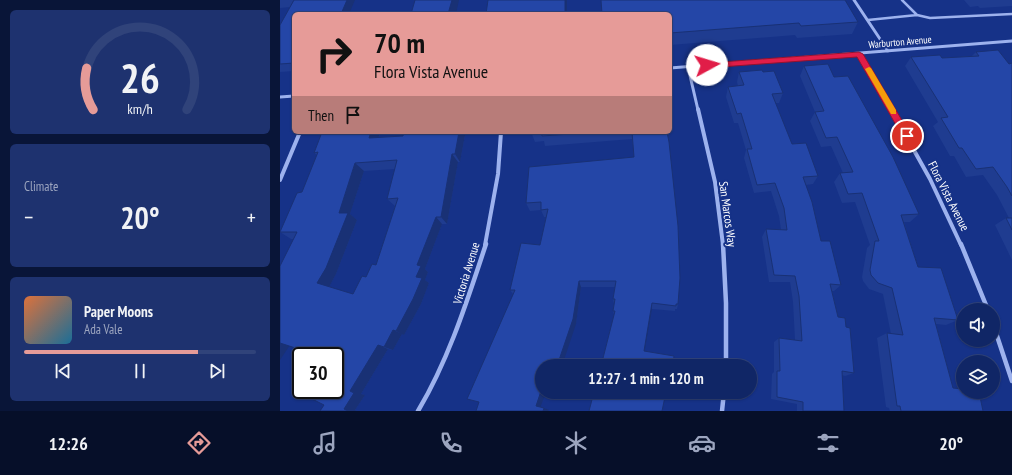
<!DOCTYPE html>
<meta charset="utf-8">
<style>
:root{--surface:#102666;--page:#1e326f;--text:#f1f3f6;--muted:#9ca5bf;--line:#30437a;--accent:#e69b98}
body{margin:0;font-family:"PT Sans Narrow",sans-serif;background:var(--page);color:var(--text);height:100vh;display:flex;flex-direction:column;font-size:15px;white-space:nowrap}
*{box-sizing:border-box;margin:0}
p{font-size:13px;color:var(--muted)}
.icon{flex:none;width:22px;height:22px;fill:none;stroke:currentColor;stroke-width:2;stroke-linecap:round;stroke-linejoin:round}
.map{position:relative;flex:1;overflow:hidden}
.panel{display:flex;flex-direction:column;gap:10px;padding:10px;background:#091538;width:280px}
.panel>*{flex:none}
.banner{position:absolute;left:12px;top:12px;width:380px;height:122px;border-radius:6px;box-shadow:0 1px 3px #0004,0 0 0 1px var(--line);background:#e69b98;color:#111;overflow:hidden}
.tools{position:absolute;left:676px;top:303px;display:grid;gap:8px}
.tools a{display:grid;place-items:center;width:44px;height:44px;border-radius:50%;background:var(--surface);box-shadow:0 1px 3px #0004,0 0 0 1px var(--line);font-size:20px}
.speed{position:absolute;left:12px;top:347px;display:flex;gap:8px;font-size:20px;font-weight:700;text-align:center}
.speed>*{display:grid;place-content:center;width:52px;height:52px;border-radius:50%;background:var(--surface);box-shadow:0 1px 3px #0004,0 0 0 1px var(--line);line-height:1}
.speed .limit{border:2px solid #111;border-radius:6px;background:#fff;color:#111}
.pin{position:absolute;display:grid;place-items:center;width:34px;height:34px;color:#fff;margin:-17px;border:2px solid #fff;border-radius:50%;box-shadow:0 1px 4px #0007}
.me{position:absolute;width:44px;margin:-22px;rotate:84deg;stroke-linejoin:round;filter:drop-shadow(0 0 3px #0008)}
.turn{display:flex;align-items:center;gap:14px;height:84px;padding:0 16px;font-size:18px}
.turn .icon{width:52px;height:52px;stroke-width:2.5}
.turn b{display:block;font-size:28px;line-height:34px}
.then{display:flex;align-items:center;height:38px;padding:0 16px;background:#0003;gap:8px;font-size:15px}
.big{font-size:30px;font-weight:700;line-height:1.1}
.panel .tile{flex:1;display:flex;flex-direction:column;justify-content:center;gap:6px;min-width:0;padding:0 14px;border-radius:6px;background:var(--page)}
.panel .dial{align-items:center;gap:0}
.dial svg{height:104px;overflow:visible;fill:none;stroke:var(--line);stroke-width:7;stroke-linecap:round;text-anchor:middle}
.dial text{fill:var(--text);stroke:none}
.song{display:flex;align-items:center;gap:12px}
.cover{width:48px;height:48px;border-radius:6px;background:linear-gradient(135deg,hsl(20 70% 55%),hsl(200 70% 35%))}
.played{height:4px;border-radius:2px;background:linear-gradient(90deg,var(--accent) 75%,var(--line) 75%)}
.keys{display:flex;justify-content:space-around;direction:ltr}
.heat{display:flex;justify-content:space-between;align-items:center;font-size:22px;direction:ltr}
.trip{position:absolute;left:255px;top:359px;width:222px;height:40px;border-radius:20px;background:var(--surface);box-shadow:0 1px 3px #0004,0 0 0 1px var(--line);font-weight:700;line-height:40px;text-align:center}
.tab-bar{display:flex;height:64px;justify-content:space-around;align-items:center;background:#060f29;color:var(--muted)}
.tab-bar .icon{width:28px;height:28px}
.tab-bar .selected{color:var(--accent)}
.tab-bar b{font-size:18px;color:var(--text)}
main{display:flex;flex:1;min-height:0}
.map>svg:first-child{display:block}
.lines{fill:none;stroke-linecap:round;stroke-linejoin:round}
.lane{stroke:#9db2ee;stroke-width:2.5}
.street-far2{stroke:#9db2ee;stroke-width:3}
.street-far1{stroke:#9db2ee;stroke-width:4}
.street{stroke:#9db2ee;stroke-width:4.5}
.wall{fill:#1f3c90;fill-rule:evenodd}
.shaded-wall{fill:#193175}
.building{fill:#2446a7;stroke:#193175;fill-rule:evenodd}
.route{fill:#e11d48;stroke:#92132f}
.slow{fill:#f59e0b}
.labels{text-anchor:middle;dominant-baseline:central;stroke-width:4;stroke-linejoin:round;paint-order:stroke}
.far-street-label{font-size:10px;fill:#fff;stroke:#163288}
.street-label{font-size:12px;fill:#fff;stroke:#163288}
</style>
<main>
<section class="panel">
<div class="tile dial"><svg viewBox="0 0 100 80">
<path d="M14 69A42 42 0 1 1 86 69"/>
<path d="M14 69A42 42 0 0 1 9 37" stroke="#e69b98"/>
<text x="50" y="56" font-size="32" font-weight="700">26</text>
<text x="50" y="72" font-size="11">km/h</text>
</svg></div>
<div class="tile"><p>Climate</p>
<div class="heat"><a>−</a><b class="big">20°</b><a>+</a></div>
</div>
<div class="tile">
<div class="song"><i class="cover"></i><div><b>Paper Moons</b><p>Ada Vale</p></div></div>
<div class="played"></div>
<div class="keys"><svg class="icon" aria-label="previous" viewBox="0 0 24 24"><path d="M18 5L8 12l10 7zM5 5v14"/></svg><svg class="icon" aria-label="pause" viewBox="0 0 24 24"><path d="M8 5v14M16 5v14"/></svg><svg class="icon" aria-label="next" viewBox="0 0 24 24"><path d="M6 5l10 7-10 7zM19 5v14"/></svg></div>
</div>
</section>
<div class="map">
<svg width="732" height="411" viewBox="0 0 732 411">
<rect width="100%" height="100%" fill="#163288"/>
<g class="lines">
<path class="lane" d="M 622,0 L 637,15 L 650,18 L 732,14
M 588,20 L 637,15"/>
<path class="street-far2" d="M 574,0 L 608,51
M 579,54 L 612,110
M 408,67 L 418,110
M 390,68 L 732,41
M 0,97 L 14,96"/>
<path class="street-far1" d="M 418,109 L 435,182 L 443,245
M 611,109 L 650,179 L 681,245
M 0,180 L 20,132
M 205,245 L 218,174 L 221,132"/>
<path class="street" d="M 443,244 L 446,303 L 446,366
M 681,244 L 708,310
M 713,324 L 732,381
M 138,411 C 169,359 187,301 206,244
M 442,411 L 444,392"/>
</g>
<path class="wall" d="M 0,0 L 75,0 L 14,14 L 14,71 L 0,72 L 0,25 L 10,7 L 0,8 Z
M 684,0 L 732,0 L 732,6 L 700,8 L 698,6 L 690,7 Z
M 390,14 L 578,22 L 572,34 L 517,38 L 515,35 L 390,45 Z
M 696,52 L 729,64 L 732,63 L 732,260 L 715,225 L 726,218 L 729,218 L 717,195 L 703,175 L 686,177 L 674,156 L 670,156 L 653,126 L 658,122 L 625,66 L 631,57 L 662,58 L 692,56 Z
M 524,66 L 554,77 L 639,214 L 630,222 L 624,222 L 638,267 L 678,320 L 666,325 L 656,324 L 673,388 L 703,411 L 610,411 L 609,408 L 606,407 L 597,338 L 607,333 L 611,334 L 603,294 L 589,289 L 583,281 L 582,277 L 587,248 L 590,245 L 575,202 L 562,203 L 554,182 L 560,173 L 563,173 L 551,146 L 541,147 L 530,121 L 535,112 L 520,76 Z
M 459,72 L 483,72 L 503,93 L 499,103 L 495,103 L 512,144 L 538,176 L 533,184 L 526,185 L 541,241 L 561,285 L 554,291 L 552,291 L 558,317 L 574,373 L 565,376 L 562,375 L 564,411 L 517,411 L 517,404 L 491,399 L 492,374 L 494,372 L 494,342 L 499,338 L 515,340 L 513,302 L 510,282 L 489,282 L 482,237 L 486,229 L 501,230 L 499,216 L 491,191 L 474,193 L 464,158 L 466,150 L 458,123 L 454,123 L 446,97 L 448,87 L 458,86 L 457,82 Z
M 42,132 L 100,132 L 99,137 L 123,136 L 124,132 L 183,132 L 185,135 L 180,162 L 178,162 L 167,224 L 162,224 L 145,269 L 148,272 L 145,280 L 149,283 L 141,304 L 124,335 L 122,334 L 113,350 L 108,349 L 81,394 L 85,395 L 75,410 L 77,411 L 40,411 L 55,390 L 13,239 L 11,239 L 0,232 L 22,192 L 37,155 L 34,153 ZM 115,169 L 107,199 L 115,206 L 96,265 L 73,294 L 49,287 L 56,274 L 77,220 L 70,214 L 84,171 Z
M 251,132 L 387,132 L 398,304 L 397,309 L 395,309 L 395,311 L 372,309 L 321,366 L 334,315 L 333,311 L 334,304 L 333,299 L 335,287 L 301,287 L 296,324 L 262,366 L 260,407 L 269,410 L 199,402 L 233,294 L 230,290 L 260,245 L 266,217 L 264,217 L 261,210 L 250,211 L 246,203 L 354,157 L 352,139 L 265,146 L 264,141 L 255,142 Z"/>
<path class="shaded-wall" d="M 67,0 L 75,0 L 69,14 L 61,14 Z
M 172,0 L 179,0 L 176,14 L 168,14 Z
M 285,0 L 287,0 L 287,14 L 285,14 Z
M 91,132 L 100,132 L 96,147 L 89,138 Z
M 179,132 L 183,132 L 185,135 L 180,162 L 175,154 Z
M 172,154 L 178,162 L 167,224 L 161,217 Z
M 75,163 L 84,171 L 70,214 L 77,220 L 56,274 L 48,289 L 37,283 L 59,213 Z
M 156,217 L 162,224 L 145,269 L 148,272 L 145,280 L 149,283 L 141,304 L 124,335 L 116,331 L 136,277 L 137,265 Z
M 299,281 L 301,287 L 296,324 L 282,366 L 277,366 Z
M 372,303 L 372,309 L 364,354 L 364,351 Z
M 113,330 L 122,334 L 113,350 L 104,347 Z
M 0,343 L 10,345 L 0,360 Z
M 98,345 L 108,349 L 81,394 L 85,395 L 75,410 L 77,411 L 68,411 L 64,409 L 70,391 Z
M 262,388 L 262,392 L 266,392 L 260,408 L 256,406 Z
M 264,408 L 269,410 L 268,411 L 263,411 Z"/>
<path class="building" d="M 14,0 L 67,0 L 61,14 L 14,14 L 14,63 L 0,64 L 0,25 Z
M 135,0 L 172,0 L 168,14 L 131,14 Z
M 208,0 L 285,0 L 285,14 L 206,14 Z
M 321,0 L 565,0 L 578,22 L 521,26 L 519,23 L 390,33 L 390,14 L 322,14 Z
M 718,50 L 729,64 L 732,63 L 732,196 L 727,187 L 713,167 L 696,169 L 682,148 L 679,148 L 661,118 L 668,117 L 631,57 L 660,55 L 662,58 L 699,56 L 696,52 Z
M 548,64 L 554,77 L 568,76 L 613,157 L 639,214 L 621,215 L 638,267 L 661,268 L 678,320 L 654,318 L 673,388 L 683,389 L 683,392 L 699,392 L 703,411 L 621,411 L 620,406 L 617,406 L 607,333 L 623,335 L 612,288 L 598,283 L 591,275 L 590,270 L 595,241 L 599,241 L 582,193 L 568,194 L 560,173 L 573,172 L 557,137 L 546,138 L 535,112 L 544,111 L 524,66 Z
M 482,70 L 483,72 L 494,71 L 503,93 L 492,94 L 512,144 L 526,143 L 538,176 L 523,177 L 532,202 L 541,241 L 550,241 L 561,285 L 550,284 L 558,317 L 565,318 L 566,327 L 570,328 L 574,373 L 562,371 L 564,411 L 523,411 L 523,402 L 497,397 L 497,371 L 500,371 L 499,338 L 522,341 L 519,296 L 515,276 L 494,275 L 486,229 L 507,230 L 504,208 L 495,183 L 477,185 L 467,149 L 472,149 L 461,113 L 457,114 L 448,87 L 464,85 L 459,72 Z
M 42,132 L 91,132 L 89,138 L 123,136 L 124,132 L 179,132 L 175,154 L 172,154 L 161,217 L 156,217 L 137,265 L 141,266 L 136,277 L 142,278 L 133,299 L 116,331 L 113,330 L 104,347 L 98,345 L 70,391 L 74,393 L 64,409 L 68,411 L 40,411 L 44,405 L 16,391 L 21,384 L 21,390 L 55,390 L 55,356 L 40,356 L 0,343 L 0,266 L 17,232 L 0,232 L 17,193 L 22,192 L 38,152 L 34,153 ZM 117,160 L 107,199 L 118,198 L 96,265 L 92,264 L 86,277 L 82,276 L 73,294 L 37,283 L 46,268 L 68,213 L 59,213 L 75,163 Z
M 262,132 L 318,132 L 262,136 Z
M 352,132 L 387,132 L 389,142 L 398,226 L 400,278 L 398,304 L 396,304 L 396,306 L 372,303 L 364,351 L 394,356 L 393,366 L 321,366 L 335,311 L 333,311 L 335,299 L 333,299 L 336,281 L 299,281 L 293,319 L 277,366 L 262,366 L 262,388 L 256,406 L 264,408 L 263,411 L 196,411 L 199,402 L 187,399 L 235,290 L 230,290 L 241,243 L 260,245 L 268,209 L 261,210 L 261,202 L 246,203 L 249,167 L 354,157 Z
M 726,218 L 732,218 L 732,230 Z
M 314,392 L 386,392 L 382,411 L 309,411 Z"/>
<path class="route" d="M 579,52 L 583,54 L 630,134 L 630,139 L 624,139 L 577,57 L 427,68 L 424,65 L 427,63 Z"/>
<path class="slow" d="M 589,67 L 591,68 L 616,110 L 616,114 L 611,114 L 585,69 Z"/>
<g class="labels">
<g class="far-street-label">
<text transform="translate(620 42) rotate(-5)">Warburton Avenue</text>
</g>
<g class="street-label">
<text transform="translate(669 196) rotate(63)">Flora Vista Avenue</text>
<text transform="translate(448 214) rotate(82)">San Marcos Way</text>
<text transform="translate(186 273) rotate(-73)">Victoria Avenue</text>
</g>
</g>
</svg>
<div class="tools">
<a><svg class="icon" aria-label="sound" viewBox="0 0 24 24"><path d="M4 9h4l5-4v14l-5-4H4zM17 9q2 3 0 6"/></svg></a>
<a><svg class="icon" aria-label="layers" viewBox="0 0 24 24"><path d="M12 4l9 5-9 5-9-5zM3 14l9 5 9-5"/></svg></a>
</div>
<div class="speed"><div class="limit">30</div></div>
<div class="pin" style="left:627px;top:136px;background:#d93025"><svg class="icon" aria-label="arrive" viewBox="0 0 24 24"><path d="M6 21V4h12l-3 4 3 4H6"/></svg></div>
<svg class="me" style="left:427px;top:65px" viewBox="-20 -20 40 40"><circle r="19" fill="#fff"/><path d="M0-13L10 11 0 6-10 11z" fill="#e11d48"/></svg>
<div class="trip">12:27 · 1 min · 120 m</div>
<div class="banner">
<div class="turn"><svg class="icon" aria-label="right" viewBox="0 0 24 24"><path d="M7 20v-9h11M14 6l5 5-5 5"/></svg><div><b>70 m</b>Flora Vista Avenue</div></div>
<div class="then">Then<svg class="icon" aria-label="arrive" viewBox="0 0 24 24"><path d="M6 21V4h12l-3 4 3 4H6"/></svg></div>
</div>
</div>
</main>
<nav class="tab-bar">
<b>12:26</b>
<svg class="icon selected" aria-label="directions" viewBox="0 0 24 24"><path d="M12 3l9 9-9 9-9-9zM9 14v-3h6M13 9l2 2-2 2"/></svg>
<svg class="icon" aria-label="music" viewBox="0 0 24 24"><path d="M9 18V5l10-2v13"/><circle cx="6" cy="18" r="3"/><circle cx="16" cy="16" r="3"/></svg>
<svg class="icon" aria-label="phone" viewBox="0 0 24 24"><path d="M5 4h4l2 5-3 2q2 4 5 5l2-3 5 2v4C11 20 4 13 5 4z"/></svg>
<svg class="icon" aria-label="climate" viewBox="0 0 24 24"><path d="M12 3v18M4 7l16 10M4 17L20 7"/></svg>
<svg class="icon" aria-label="car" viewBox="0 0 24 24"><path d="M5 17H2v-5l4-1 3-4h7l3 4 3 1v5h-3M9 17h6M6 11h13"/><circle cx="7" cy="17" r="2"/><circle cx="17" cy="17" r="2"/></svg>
<svg class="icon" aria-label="filters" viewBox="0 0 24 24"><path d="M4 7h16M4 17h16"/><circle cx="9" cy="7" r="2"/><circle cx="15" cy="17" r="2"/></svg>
<b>20°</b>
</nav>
